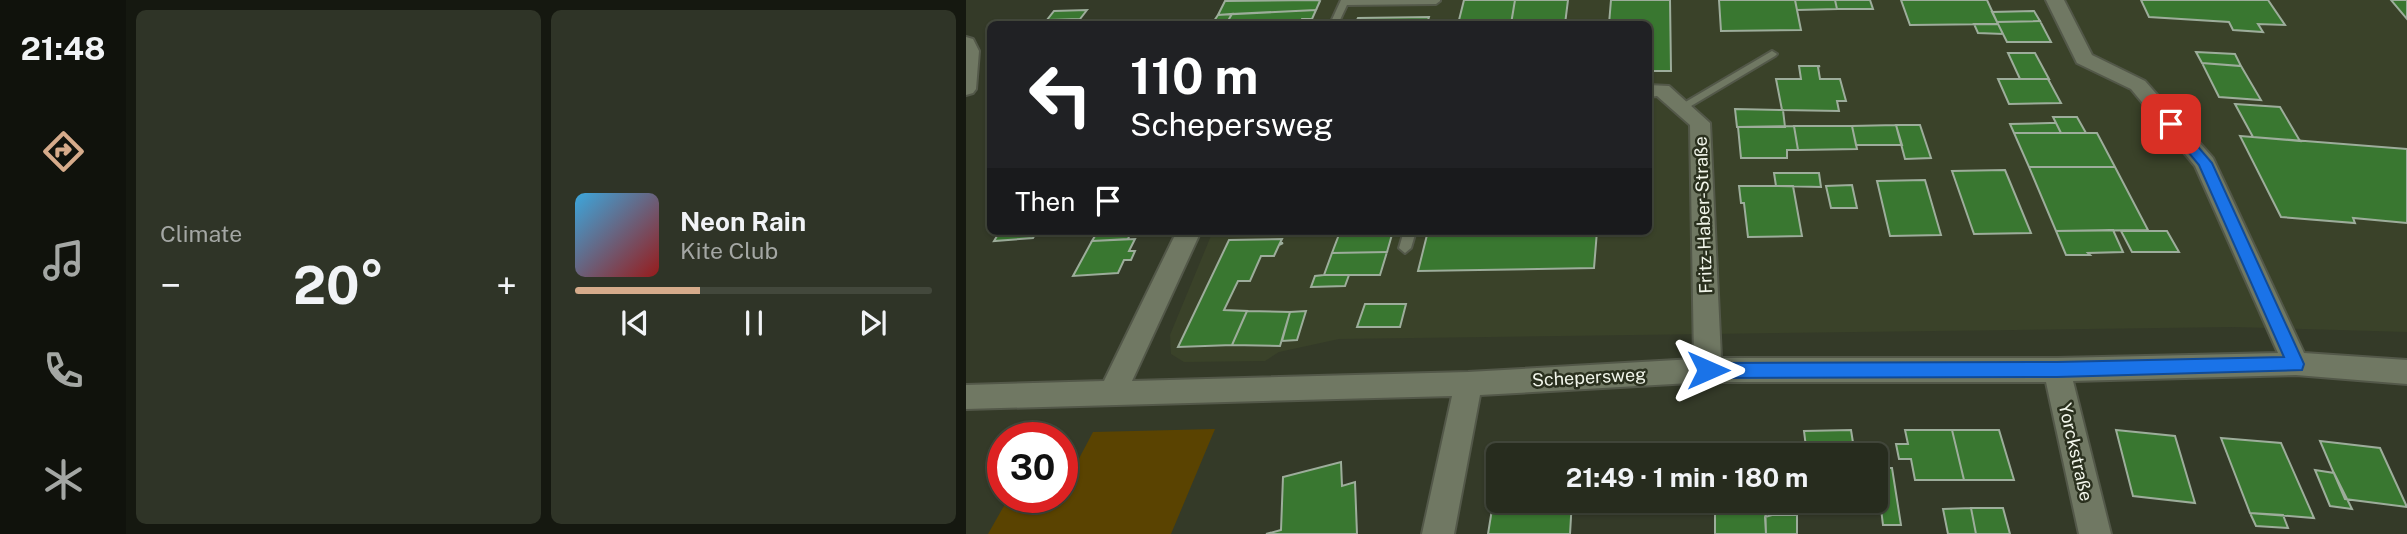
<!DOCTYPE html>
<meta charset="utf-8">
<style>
:root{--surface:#272c1e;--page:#2f3427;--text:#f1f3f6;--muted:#a4a7a4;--line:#43483c;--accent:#d6ab8b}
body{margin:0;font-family:"Public Sans",sans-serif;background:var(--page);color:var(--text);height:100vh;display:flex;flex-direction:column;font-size:26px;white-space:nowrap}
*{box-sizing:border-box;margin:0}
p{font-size:23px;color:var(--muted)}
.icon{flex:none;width:38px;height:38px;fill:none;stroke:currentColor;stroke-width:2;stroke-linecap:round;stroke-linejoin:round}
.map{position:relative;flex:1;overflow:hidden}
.details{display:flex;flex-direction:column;gap:10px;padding:10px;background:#151810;width:840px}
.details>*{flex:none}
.hud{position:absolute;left:21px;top:21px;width:665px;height:214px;border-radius:10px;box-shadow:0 2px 5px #0004,0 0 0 2px var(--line);background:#202124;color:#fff;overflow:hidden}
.speed{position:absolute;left:21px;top:422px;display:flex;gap:14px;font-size:35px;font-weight:700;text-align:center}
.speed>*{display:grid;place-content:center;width:91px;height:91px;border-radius:50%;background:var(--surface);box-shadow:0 2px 5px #0004,0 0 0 2px var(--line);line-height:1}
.speed .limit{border:10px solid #d22;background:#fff;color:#111}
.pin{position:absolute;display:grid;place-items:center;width:60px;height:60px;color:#fff;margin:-30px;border-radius:14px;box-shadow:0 4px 10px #0006}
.me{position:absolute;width:77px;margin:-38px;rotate:90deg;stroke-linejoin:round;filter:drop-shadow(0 0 5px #0008)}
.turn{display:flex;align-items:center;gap:24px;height:147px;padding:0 28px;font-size:32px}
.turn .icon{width:91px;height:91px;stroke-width:2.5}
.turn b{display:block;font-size:49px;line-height:60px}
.then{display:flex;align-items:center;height:66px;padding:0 28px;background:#0003;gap:14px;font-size:26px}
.big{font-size:52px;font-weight:700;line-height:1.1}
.details .widget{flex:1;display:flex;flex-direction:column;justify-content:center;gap:10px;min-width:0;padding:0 24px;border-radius:10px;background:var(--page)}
.song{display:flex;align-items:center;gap:21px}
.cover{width:84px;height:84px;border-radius:10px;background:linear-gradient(135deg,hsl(200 70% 55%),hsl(0 70% 35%))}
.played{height:7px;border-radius:4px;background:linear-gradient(90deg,var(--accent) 35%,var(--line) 35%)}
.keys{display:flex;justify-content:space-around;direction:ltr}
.heat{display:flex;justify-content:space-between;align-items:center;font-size:38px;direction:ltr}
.details .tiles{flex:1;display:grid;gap:10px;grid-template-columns:repeat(2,1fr)}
.trip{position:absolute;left:520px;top:443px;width:402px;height:70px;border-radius:10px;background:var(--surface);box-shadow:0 2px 5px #0004,0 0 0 2px var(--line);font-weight:700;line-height:70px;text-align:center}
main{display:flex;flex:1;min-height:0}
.tab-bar{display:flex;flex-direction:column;width:126px;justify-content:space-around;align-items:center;background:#10120c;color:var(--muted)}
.tab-bar .icon{width:49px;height:49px}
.tab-bar .selected{color:var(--accent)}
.tab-bar b{font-size:32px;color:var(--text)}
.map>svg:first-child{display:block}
.built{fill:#3a4229}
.green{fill:#5a4301}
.building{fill:#397730;stroke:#9dad9b;stroke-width:2}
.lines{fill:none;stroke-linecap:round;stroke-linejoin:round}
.lane-casing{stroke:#535849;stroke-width:4}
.street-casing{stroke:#535849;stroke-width:4}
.lane{fill:#707863;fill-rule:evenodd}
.street{fill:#707863;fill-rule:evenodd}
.route{fill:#1a73e8;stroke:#114b97;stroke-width:2}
.labels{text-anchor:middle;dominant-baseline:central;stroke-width:5;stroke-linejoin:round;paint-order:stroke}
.street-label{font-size:18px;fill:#f1f5ea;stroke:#2a301e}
</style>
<main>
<nav class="tab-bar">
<b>21:48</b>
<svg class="icon selected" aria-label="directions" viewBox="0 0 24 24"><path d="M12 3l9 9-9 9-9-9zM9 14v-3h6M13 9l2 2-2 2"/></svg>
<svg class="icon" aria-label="music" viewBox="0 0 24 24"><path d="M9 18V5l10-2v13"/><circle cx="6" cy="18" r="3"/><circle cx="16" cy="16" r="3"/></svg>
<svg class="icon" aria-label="phone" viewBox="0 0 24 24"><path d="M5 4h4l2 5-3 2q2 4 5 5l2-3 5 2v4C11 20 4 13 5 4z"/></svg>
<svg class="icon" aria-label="climate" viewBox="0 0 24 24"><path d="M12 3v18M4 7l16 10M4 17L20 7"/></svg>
</nav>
<section class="details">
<div class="tiles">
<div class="widget"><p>Climate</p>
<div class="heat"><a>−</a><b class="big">20°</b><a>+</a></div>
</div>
<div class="widget">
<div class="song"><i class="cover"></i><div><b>Neon Rain</b><p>Kite Club</p></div></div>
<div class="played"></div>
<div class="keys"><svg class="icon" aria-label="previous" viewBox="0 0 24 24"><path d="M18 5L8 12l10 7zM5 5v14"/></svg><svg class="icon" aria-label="pause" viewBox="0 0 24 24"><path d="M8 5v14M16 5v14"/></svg><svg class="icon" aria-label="next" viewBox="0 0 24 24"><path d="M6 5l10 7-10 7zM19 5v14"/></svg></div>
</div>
</div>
</section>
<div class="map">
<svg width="1441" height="534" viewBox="0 0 1441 534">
<rect width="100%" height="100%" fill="#343a28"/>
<path class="built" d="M 259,0 L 1441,0 L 1441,332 L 1267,327 L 373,339 L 313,352 L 299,361 L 218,362 L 205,354 L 204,335 L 247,231 L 682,231 L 682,24 L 245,24 Z"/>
<path class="green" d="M 249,429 L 205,534 L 22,534 L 43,497 L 96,497 L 96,485 L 99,485 L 127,432 Z"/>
<path class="building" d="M 498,0 L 549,0 L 545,24 L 492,24 Z
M 549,0 L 602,0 L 599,24 L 545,24 Z
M 645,0 L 704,0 L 705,71 L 682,71 L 682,24 L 643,24 Z
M 753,0 L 829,0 L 835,30 L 755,31 Z
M 829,0 L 869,0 L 871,9 L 831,10 Z
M 869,0 L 904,0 L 907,9 L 871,9 Z
M 935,0 L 1021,0 L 1032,24 L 944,25 Z
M 1175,0 L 1302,0 L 1319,25 L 1292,24 L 1297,32 L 1267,30 L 1263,22 L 1183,17 Z
M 1425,0 L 1441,0 L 1441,19 Z
M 259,1 L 351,0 L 354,1 L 350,10 L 252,15 Z
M 121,10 L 114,19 L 81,20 L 88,11 Z
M 350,10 L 346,19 L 336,19 L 333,24 L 260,24 L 266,14 Z
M 1068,11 L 1074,21 L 1031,22 L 1026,12 Z
M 266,14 L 260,24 L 246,24 L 252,15 Z
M 463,17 L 461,24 L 389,24 L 392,18 Z
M 1074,21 L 1085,42 L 1041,42 L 1031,22 Z
M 1008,24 L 1032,24 L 1037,34 L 1012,33 Z
M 1230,52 L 1269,54 L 1275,66 L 1236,63 Z
M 1042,53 L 1069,53 L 1083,79 L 1054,79 Z
M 1236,63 L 1275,66 L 1295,100 L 1253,97 Z
M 833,66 L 854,66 L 852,67 L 854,79 L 874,79 L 880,101 L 871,101 L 873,111 L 816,110 L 810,79 L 835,79 Z
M 1032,79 L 1082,79 L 1095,103 L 1043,104 Z
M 1269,104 L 1314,107 L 1334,141 L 1287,137 Z
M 769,109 L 817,110 L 819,127 L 771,127 Z
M 1087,117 L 1111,117 L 1120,133 L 1095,133 Z
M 1084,123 L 1090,123 L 1095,133 L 1048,133 L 1044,124 Z
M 930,125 L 936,145 L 890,145 L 886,126 Z
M 930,125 L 954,125 L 965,158 L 939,159 Z
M 828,126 L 886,126 L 891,149 L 832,150 Z
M 828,126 L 832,150 L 821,150 L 821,158 L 775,158 L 772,127 Z
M 1048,133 L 1131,133 L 1149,167 L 1063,167 Z
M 1274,136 L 1441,149 L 1441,223 L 1387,218 L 1389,223 L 1315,217 Z
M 1063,167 L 1149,167 L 1182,230 L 1090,231 Z
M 1039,170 L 1065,233 L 1008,234 L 986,171 Z
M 808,173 L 853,173 L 855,187 L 810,186 Z
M 959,180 L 975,235 L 924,236 L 911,181 Z
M 886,185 L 891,208 L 865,208 L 860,186 Z
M 773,186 L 827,186 L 836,236 L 782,237 L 778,203 L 775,203 Z
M 1147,230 L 1157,252 L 1122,253 L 1124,255 L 1100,255 L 1090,231 Z
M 34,231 L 71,231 L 67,238 L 28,241 Z
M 132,231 L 151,231 L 149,235 L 164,234 L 162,239 L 126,241 Z
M 397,231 L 427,231 L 421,252 L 366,253 L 374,232 Z
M 462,231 L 631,231 L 628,268 L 452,271 Z
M 1155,231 L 1201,231 L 1213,252 L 1166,252 Z
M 169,239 L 163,251 L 169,251 L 165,260 L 158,260 L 152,273 L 107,276 L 126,241 Z
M 316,239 L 314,243 L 317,243 L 313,245 L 308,256 L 295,256 L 284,281 L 272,281 L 258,310 L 281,311 L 266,345 L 212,347 L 263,240 Z
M 421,252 L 414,275 L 358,275 L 366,253 Z
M 358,275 L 383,275 L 379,286 L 345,287 L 349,276 Z
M 399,304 L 440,304 L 434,327 L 391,327 Z
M 281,311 L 324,312 L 314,346 L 266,345 Z
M 340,311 L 331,340 L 316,341 L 324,312 Z
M 885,430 L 889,455 L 841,455 L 838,431 Z
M 939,430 L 986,430 L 998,480 L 949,480 L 945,459 L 933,459 L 930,444 L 942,444 Z
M 986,430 L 1033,430 L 1048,480 L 998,480 Z
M 1150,430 L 1209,436 L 1229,503 L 1167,496 Z
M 1255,438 L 1315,443 L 1348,518 L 1284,513 Z
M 1354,441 L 1414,448 L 1441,507 L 1379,499 Z
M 375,462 L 376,486 L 389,482 L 391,534 L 300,534 L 315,530 L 317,477 Z
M 910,468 L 926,468 L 935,525 L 917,525 Z
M 1349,470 L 1368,473 L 1386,509 L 1364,506 Z
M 541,500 L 606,500 L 604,534 L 522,534 L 527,503 Z
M 749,500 L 799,500 L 800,534 L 749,534 Z
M 1005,508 L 1037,508 L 1044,534 L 1010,534 Z
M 977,509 L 1005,508 L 1010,534 L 982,534 Z
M 1284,513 L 1317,515 L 1322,528 L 1290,526 Z
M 806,515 L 831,515 L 831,534 L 800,534 L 799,517 Z"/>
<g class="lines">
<g class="lane-casing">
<path id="lane" d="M 375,0 L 474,0 L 474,1 L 470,4 L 381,5 L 372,24 L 364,24 Z
M 806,51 L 811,54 L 809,56 L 720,109 L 712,109 L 711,107 Z
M 438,231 L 450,231 L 445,248 L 439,253 L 433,248 Z"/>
</g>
<g class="street-casing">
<path id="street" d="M 1080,0 L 1098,0 L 1126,55 L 1179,81 L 1247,158 L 1338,353 L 1441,360 L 1441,384 L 1330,375 L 1107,381 L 1145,534 L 1113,534 L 1080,382 L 742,382 L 514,395 L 488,534 L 456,534 L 486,396 L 0,409 L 0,385 L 138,381 L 211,231 L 235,231 L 166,381 L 502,372 L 728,359 L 724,125 L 691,96 L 682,97 L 682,85 L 703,86 L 744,123 L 755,358 L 1091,358 L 1312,353 L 1229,166 L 1165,89 L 1111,63 Z
M 0,37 L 7,39 L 13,51 L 10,89 L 7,93 L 0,95 Z"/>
</g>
<use href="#lane" class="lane"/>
<use href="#street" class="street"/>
</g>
<path class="route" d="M 1205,119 L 1210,121 L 1246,163 L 1338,364 L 1336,370 L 1091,377 L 742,378 L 736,376 L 733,370 L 736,365 L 742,363 L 1091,362 L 1318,357 L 1233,165 L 1199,124 Z"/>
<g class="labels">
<g class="street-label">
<text transform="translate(737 215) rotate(-92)">Fritz-Haber-Straße</text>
<text transform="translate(623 377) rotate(-3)">Schepersweg</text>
<text transform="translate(1110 452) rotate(77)">Yorckstraße</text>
</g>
</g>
</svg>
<div class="speed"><div class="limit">30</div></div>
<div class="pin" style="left:1205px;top:124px;background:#d93025"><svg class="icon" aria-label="arrive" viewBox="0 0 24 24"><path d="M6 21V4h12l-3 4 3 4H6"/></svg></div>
<svg class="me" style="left:742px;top:370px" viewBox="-20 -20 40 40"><path d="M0-17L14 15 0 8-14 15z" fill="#1a73e8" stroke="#fff" stroke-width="4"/></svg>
<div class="trip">21:49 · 1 min · 180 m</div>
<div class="hud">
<div class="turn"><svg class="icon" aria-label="left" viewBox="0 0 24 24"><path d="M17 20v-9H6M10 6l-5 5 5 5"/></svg><div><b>110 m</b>Schepersweg</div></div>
<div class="then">Then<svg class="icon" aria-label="arrive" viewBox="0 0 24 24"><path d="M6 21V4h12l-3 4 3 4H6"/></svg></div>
</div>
</div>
</main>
